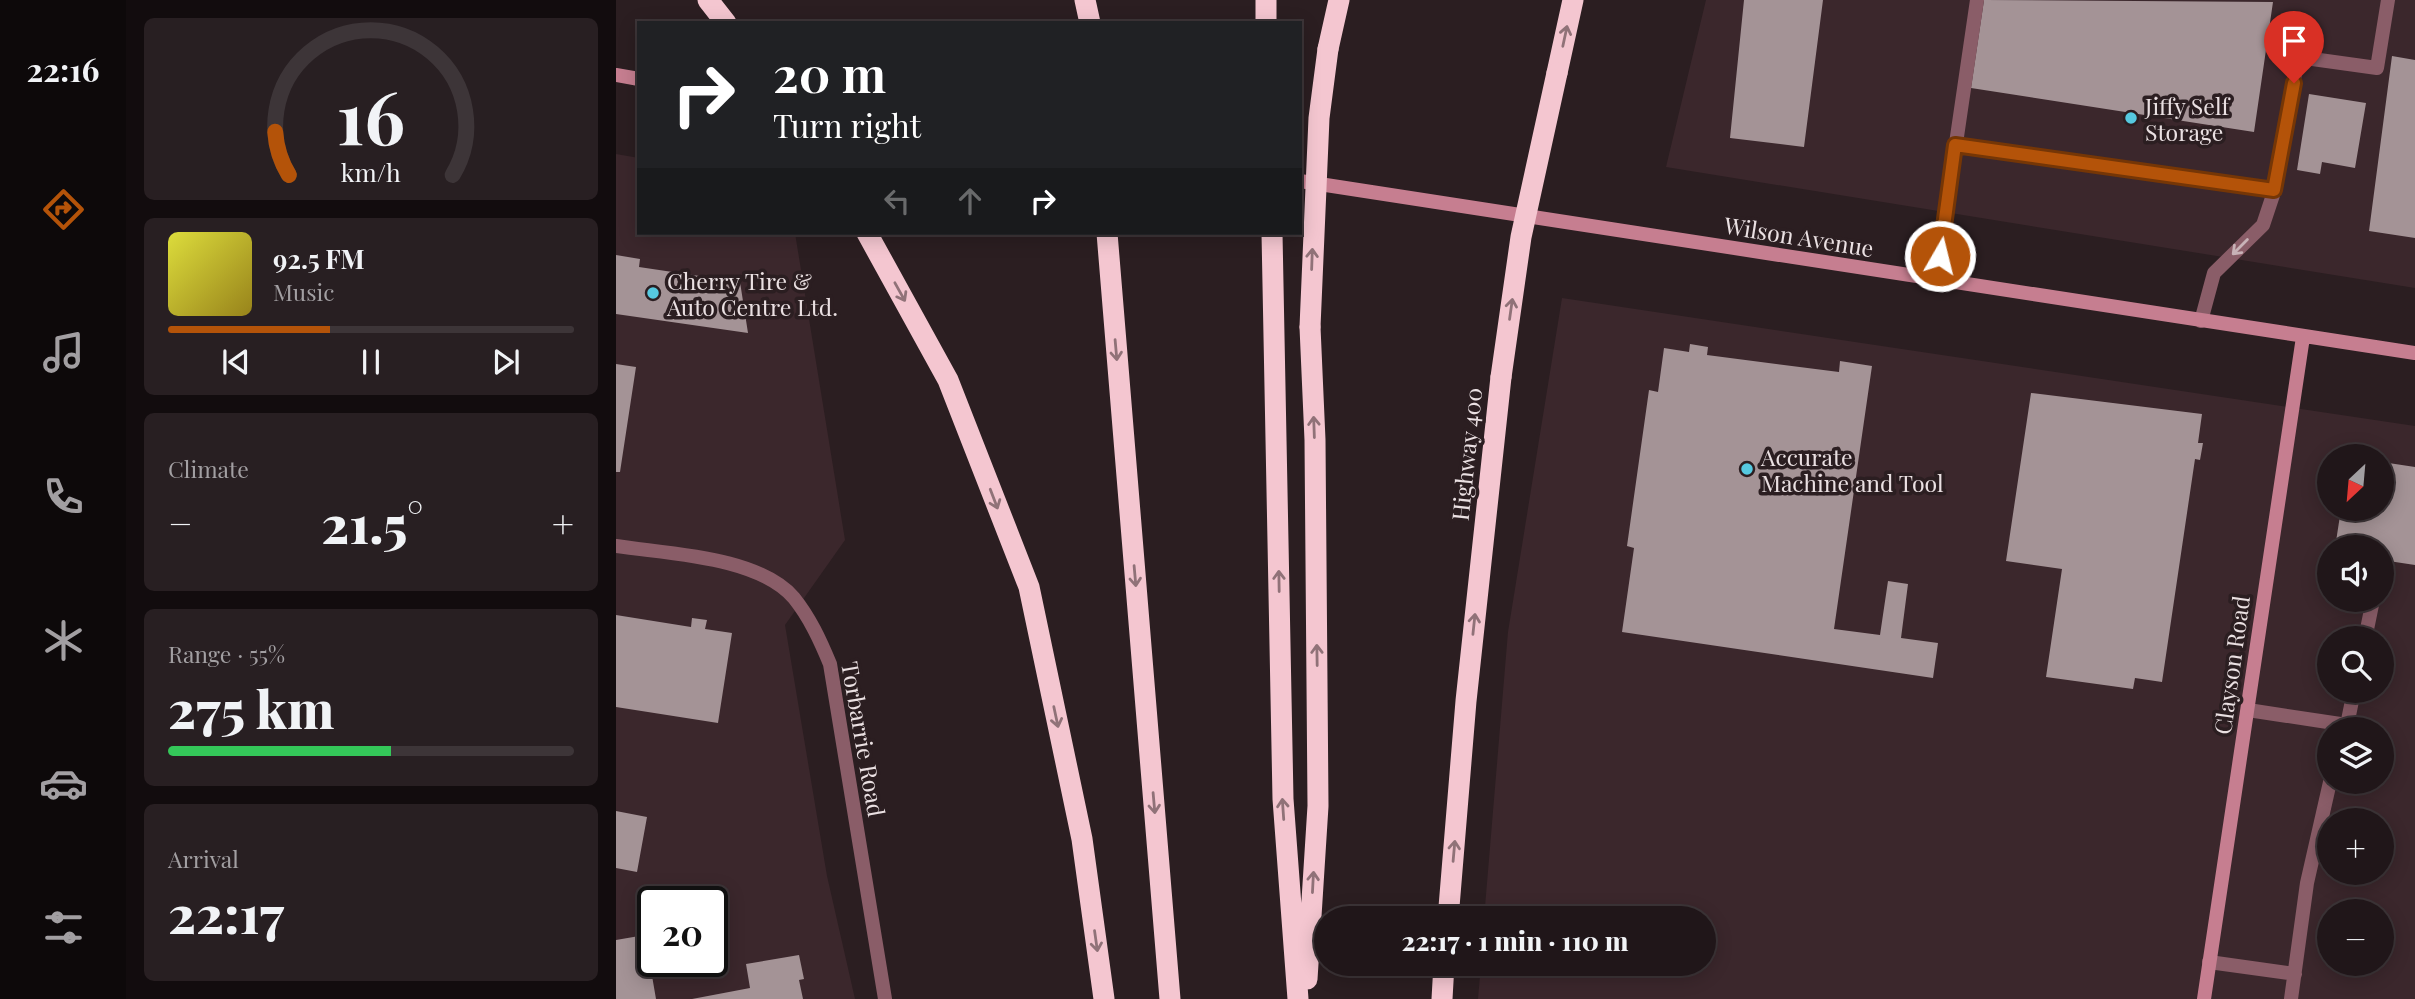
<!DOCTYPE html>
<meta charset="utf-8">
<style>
:root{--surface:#201619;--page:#281f22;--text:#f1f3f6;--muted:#a29fa2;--line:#3d3538;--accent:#b45309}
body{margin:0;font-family:"Playfair Display",serif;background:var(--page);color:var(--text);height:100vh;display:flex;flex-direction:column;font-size:26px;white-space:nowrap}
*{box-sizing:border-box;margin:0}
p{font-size:23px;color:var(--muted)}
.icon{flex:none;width:38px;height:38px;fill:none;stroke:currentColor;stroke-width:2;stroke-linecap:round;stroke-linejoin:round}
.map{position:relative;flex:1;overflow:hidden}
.details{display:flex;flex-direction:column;gap:18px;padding:18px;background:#120c0e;width:490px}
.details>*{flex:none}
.guide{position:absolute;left:21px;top:21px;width:665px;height:214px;border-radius:0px;box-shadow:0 4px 18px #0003,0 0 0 2px var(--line);background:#202124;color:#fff;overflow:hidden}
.needle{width:46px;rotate:206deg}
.tools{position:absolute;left:1701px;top:444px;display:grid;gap:14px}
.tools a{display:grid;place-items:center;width:77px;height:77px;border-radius:50%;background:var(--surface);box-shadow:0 4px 18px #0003,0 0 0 2px var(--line);font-size:35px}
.speed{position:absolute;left:21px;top:886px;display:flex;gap:14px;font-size:35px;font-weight:700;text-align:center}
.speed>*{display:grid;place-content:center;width:91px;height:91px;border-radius:50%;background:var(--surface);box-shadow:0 4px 18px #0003,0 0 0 2px var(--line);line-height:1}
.speed .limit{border:4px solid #111;border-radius:10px;background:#fff;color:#111}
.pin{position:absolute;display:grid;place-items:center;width:60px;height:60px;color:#fff;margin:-72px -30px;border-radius:50% 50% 50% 0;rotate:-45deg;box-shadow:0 0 7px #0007}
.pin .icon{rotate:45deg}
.me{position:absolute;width:77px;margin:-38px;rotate:8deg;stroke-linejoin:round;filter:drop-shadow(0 0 5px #0008)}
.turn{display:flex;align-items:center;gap:24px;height:147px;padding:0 21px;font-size:32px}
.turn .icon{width:91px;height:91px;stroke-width:2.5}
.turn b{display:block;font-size:49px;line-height:60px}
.lanes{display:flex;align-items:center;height:66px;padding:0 21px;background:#0003;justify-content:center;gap:35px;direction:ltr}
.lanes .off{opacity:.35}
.big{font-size:52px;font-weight:800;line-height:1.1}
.details .widget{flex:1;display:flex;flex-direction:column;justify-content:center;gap:10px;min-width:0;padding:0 24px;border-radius:10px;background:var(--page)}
.details .dial{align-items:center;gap:0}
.dial svg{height:182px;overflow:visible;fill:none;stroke:var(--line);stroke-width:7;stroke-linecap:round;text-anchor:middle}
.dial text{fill:var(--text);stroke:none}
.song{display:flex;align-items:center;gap:21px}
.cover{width:84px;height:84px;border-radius:10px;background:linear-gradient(135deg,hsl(60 70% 55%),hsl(50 70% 35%))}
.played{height:7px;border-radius:4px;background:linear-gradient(90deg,var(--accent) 40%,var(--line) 40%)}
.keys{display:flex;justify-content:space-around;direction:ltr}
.heat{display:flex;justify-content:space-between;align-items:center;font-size:38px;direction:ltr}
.charge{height:10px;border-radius:5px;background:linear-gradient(90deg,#34c759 55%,var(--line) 0)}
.trip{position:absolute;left:698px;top:906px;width:402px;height:70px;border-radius:35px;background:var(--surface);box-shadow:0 4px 18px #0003,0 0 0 2px var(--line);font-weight:800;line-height:70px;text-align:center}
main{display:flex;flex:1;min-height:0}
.tabs{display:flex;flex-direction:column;width:126px;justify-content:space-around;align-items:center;background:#0d090a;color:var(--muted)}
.tabs .icon{width:49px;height:49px}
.tabs .on{color:var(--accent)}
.tabs b{font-size:32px;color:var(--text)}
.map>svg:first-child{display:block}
.built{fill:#3b272c;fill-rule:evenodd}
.building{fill:#a49396}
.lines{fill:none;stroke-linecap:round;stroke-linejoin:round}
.lane{stroke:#8a5d68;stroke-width:14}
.street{stroke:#8a5d68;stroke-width:14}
.secondary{stroke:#c67e90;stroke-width:14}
.highway{stroke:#f4c6d0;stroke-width:21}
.highway-bridge{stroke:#f4c6d0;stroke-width:21}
.oneway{stroke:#907278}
.oneway2{stroke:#c8b2b7}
.route-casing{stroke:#753606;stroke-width:18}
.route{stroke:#b45309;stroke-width:12}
.poi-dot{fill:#56c9e0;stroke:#2b1e21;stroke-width:2.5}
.labels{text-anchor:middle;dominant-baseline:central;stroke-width:7;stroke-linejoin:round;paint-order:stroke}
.poi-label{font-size:23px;fill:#eae0e2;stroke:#2b1e21;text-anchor:start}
.street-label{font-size:23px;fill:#eae0e2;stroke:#2b1e21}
</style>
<main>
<nav class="tabs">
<b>22:16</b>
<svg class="icon on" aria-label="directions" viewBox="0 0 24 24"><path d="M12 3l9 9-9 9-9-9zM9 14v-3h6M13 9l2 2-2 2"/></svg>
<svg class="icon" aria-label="music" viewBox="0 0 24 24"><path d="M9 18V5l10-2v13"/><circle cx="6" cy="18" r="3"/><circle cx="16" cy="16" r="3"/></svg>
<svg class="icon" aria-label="phone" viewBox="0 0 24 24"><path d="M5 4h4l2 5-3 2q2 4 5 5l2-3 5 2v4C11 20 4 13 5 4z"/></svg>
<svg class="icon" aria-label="climate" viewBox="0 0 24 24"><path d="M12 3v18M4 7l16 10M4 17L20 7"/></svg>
<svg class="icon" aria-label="car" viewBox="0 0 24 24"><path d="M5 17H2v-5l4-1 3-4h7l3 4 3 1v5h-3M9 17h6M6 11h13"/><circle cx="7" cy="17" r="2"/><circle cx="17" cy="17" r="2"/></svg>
<svg class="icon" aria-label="filters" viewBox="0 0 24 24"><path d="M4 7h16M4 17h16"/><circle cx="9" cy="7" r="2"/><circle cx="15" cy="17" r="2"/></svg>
</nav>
<section class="details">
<div class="widget dial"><svg viewBox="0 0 100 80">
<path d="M14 69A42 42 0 1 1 86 69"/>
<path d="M14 69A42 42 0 0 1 8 50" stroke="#b45309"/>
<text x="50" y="56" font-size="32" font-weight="700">16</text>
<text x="50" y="72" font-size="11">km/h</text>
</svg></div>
<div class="widget">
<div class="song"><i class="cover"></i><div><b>92.5 FM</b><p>Music</p></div></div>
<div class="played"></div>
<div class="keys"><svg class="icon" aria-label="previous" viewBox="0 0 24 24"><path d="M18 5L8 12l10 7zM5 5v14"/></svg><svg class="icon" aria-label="pause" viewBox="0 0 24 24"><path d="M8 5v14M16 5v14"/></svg><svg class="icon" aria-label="next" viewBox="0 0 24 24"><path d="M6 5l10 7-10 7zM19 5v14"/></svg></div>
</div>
<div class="widget"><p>Climate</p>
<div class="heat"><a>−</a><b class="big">21.5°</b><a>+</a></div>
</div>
<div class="widget"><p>Range · 55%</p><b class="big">275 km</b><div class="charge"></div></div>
<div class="widget"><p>Arrival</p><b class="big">22:17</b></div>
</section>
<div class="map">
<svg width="1799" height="999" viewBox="0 0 1799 999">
<rect width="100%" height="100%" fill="#2b1e21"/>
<path class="built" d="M 1090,0 L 1799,0 L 1799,288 L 1050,167 Z
M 0,154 L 23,158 L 23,233 L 179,233 L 229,540 L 169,625 L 211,876 L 239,999 L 0,999 ZM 37,901 L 96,901 L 96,961 L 37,961 Z
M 946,298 L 1799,426 L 1799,999 L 862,999 L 865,964 L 1088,964 L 1088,919 L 868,919 L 892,632 ZM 1713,457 L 1766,457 L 1766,509 L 1713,509 ZM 1713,548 L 1766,548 L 1766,600 L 1713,600 ZM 1713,639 L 1766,639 L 1766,691 L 1713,691 ZM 1713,730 L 1766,730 L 1766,782 L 1713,782 ZM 1713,821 L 1766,821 L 1766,873 L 1713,873 ZM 1713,912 L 1766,912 L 1766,964 L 1713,964 Z"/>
<path class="building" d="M 1128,0 L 1207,0 L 1188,147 L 1114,138 Z
M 1368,0 L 1657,2 L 1638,132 L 1355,88 Z
M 1776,56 L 1799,60 L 1799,238 L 1753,231 Z
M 1693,94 L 1750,103 L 1739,168 L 1706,162 L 1704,174 L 1681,170 Z
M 0,255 L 24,259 L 23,267 L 124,282 L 132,333 L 0,314 Z
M 1074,344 L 1092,347 L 1091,355 L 1223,372 L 1224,361 L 1256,366 L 1218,629 L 1264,635 L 1272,581 L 1292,584 L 1285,638 L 1322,643 L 1317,678 L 1006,632 L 1018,548 L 1011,546 L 1033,390 L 1042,392 L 1048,348 L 1073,352 Z
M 0,364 L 20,367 L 4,472 L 0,472 Z
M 1415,393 L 1586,414 L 1582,443 L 1587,443 L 1584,460 L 1579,459 L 1546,682 L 1519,678 L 1517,689 L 1430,677 L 1446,569 L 1390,561 Z
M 1766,462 L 1799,467 L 1799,565 L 1766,560 L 1766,548 L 1719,548 L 1725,509 L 1766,509 Z
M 0,615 L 75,627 L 76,618 L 91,620 L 89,629 L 116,633 L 102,723 L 0,707 Z
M 0,811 L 31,817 L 21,872 L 0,868 Z
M 29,935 L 40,999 L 0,999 L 0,940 Z
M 183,955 L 188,979 L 183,980 L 187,999 L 76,999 L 134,988 L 130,964 Z"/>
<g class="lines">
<path class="lane" d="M 1340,145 L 1658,190
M 1320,280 L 1361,0
M 1585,321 L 1598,273 L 1647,225 L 1657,195 L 1682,57 L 1761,68 L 1772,0
M 1749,639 L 1757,600
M 1632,710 L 1731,725
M 1730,730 L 1738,691
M 1593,962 L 1679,974
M 1675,999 L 1691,883 L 1714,782"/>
<path class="street" d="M 0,546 C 51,554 142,556 178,598 C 194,618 204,640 214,664 L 269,999"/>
<path class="secondary" d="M 0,75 L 23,79
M 684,181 L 1799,353
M 1588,999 L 1687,337"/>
<path class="highway" d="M 92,0 L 110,23
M 469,0 L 474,23
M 650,0 L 650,23
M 712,49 L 723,0
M 941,73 L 957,0
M 251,233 L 332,380 L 413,587 L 466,839 L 488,999
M 491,233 L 554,999
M 656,233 L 667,799 L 682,999
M 832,919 L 850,701 L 885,377
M 691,979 L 702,806 L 699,440 L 694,327
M 826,999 L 828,964"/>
<path class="highway-bridge" d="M 694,327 L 703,118 L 712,49
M 885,377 L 905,237 L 941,73"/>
</g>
<defs><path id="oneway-shaft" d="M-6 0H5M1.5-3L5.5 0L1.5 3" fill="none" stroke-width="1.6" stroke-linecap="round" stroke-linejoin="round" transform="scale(1.75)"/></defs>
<g class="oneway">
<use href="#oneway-shaft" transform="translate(949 36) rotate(-78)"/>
<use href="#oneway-shaft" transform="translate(696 259) rotate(-88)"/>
<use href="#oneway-shaft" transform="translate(284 292) rotate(61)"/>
<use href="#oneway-shaft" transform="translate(895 309) rotate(-82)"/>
<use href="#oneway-shaft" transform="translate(500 350) rotate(85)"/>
<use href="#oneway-shaft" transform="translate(698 427) rotate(-92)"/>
<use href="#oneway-shaft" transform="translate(378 499) rotate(69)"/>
<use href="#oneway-shaft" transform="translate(519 576) rotate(85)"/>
<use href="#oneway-shaft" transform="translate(663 581) rotate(-91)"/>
<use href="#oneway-shaft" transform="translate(858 624) rotate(-84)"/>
<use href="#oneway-shaft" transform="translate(701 655) rotate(-91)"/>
<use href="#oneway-shaft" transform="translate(440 717) rotate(78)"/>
<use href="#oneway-shaft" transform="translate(538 803) rotate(85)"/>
<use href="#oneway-shaft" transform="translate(667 809) rotate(-94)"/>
<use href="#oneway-shaft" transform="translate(838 851) rotate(-85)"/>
<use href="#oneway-shaft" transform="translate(697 882) rotate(-87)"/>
<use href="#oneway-shaft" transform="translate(480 941) rotate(82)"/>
</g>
<use class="oneway2" href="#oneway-shaft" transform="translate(1624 247) rotate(135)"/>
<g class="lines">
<g class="route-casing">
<path id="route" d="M 1324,256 L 1339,145 L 1658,190 L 1678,83"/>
</g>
<use href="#route" class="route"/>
</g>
<g class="poi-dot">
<circle cx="1515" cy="118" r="7"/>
<circle cx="37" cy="293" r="7"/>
<circle cx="1131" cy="469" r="7"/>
</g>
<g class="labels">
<g class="poi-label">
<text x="1529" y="105">Jiffy Self<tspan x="1529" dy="26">Storage</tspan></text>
<text x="51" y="280">Cherry Tire &amp;<tspan x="51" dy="26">Auto Centre Ltd.</tspan></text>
<text x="1145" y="456">Accurate<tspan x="1145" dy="26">Machine and Tool</tspan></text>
</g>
<g class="street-label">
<text transform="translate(1183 236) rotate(9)">Wilson Avenue</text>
<text transform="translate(850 454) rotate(-84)">Highway 400</text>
<text transform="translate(1615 665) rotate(-82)">Clayson Road</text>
<text transform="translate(248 739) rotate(80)">Torbarrie Road</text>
</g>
</g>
</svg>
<div class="tools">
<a><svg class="needle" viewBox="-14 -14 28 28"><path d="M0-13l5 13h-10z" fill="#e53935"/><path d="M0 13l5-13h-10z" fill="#a29fa2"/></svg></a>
<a><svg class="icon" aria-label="sound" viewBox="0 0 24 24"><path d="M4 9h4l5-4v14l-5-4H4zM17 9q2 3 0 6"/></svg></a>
<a><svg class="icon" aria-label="search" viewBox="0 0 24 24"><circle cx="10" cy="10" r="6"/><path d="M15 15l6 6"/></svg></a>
<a><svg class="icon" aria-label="layers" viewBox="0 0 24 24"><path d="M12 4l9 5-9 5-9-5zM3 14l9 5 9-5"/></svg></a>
<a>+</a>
<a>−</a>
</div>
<div class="speed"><div class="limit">20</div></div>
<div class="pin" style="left:1678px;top:83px;background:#d93025"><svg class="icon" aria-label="arrive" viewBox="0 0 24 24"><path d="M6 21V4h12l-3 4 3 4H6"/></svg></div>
<svg class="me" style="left:1324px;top:256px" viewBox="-20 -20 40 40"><circle r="17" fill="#b45309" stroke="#fff" stroke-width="3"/><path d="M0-11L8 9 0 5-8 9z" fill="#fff"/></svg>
<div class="trip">22:17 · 1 min · 110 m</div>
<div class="guide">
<div class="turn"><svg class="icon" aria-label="right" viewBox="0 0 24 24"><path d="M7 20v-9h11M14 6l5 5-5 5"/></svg><div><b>20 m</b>Turn right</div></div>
<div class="lanes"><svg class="icon off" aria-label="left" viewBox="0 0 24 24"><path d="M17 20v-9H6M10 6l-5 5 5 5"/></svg><svg class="icon off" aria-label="ahead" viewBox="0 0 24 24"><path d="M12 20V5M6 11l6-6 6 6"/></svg><svg class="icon" aria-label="right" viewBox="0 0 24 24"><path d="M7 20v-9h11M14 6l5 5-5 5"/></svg></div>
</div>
</div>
</main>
